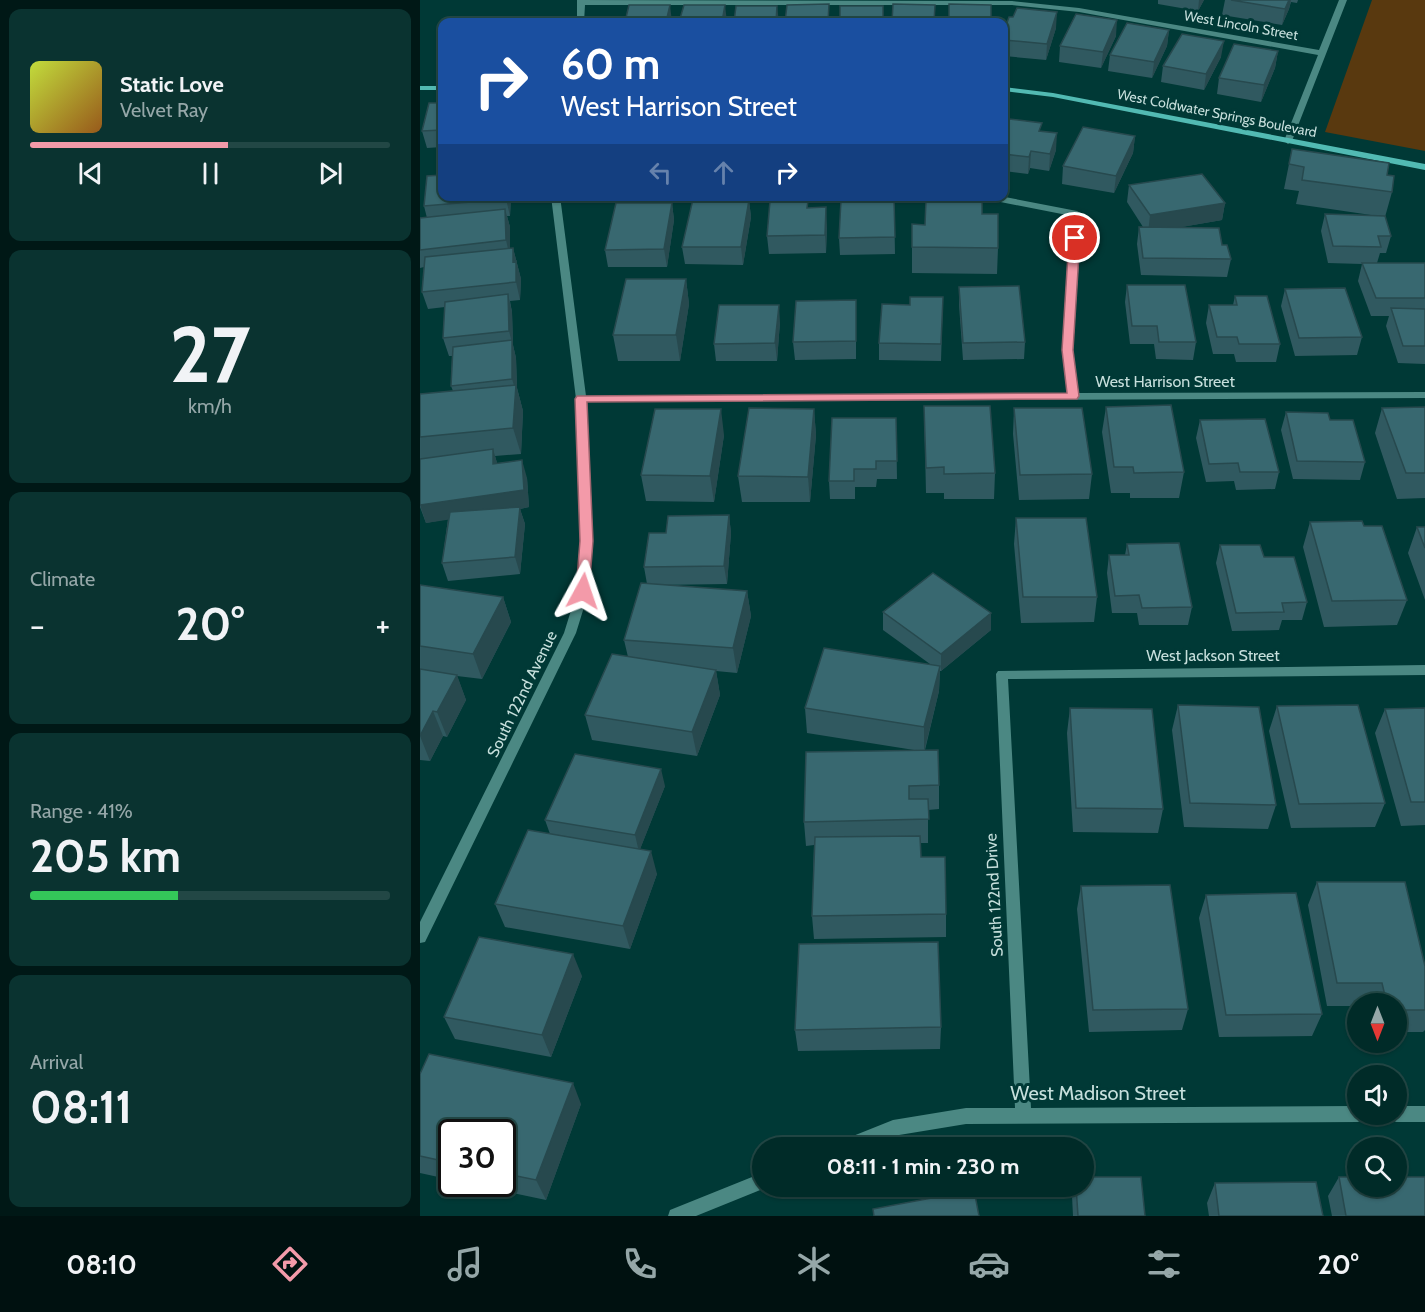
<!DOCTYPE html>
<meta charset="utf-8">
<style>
:root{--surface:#002b28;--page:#0a3330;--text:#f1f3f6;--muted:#95a7a8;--line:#224745;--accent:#f39aa9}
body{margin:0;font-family:Cabin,sans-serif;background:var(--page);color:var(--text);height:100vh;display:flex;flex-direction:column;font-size:22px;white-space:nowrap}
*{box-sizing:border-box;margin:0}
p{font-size:20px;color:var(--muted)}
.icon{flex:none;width:33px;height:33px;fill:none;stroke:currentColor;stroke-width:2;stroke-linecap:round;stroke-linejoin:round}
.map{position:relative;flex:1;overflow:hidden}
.side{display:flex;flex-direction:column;gap:9px;padding:9px;background:#001816;width:420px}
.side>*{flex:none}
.guide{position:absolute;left:18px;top:18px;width:570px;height:183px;border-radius:12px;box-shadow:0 2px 4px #0004,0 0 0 2px var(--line);background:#1a4fa0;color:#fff;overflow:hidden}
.needle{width:39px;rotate:180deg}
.tools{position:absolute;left:927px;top:993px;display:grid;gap:12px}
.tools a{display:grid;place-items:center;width:60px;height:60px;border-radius:50%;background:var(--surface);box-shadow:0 2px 4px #0004,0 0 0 2px var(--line);font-size:30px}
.speed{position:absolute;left:18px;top:1119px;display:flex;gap:12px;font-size:30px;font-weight:700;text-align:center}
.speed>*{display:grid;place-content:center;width:78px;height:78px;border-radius:50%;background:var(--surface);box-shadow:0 2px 4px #0004,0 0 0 2px var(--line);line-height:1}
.speed .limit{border:3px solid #111;border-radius:9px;background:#fff;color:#111}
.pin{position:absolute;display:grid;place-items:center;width:51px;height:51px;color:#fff;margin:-26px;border:3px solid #fff;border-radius:50%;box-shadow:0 2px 6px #0007}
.me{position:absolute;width:66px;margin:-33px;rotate:5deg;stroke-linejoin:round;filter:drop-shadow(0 0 4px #0008)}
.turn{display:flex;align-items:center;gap:21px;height:126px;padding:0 24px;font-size:27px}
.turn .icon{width:78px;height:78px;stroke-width:2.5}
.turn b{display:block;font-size:42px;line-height:51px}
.lanes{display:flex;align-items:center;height:57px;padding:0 24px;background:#0003;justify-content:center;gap:30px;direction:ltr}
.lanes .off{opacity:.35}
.big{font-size:45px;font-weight:800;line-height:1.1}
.side .tile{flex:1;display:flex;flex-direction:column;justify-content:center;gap:9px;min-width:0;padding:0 21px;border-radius:12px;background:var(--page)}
.side .dial{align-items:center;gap:0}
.dial b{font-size:78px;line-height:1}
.song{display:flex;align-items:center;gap:18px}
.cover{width:72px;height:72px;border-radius:9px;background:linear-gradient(135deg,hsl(70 70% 55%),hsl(30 70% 35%))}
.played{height:6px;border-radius:3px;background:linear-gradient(90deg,var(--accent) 55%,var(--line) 55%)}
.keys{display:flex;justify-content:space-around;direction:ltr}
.heat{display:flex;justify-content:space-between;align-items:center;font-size:33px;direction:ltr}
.charge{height:9px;border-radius:4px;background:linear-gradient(90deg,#34c759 41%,var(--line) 0)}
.trip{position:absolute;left:332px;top:1137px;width:342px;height:60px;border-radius:30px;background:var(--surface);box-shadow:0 2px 4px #0004,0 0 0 2px var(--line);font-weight:800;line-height:60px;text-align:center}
.tabs{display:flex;height:96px;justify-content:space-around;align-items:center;background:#001110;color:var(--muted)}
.tabs .icon{width:42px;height:42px}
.tabs .selected{color:var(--accent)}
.tabs b{font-size:27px;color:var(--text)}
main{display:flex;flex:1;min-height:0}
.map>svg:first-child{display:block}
.green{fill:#59390f}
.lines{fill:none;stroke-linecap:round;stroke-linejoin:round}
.street{fill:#4b8883;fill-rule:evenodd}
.secondary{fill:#52bab3;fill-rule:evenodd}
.wall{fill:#305960}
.shaded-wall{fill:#27494e}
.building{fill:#386870;stroke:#27494e;stroke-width:1.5}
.route{fill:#f39aa9;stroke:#9e646e;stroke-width:1.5}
.labels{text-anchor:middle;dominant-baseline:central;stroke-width:6;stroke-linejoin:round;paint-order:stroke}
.far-street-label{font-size:14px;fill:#c6dfdc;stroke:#003936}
.street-label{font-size:16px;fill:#c6dfdc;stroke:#003936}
.near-street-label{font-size:20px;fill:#c6dfdc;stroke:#003936}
</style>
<main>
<section class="side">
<div class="tile">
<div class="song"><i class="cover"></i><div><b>Static Love</b><p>Velvet Ray</p></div></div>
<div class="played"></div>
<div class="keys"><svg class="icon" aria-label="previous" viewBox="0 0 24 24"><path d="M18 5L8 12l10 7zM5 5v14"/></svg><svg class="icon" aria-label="pause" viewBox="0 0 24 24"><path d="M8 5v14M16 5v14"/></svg><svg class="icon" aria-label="next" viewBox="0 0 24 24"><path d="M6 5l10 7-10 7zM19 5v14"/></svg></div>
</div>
<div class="tile dial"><b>27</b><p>km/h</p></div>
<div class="tile"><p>Climate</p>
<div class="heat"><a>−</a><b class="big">20°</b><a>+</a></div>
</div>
<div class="tile"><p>Range · 41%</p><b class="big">205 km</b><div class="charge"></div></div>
<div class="tile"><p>Arrival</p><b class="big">08:11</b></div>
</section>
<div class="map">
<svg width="1005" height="1216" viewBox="0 0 1005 1216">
<rect width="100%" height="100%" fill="#003936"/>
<path class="green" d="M 952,0 L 1005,0 L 1005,151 L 905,132 Z"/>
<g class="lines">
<path class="street" d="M 157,0 L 592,1 L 659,8 L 899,50 L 919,0 L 927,0 L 872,141 L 868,144 L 864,141 L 898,55 L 659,12 L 592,5 L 165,5 L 164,22 L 157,22 Z
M 131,196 L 140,196 L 166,396 L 648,393 L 643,350 L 652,216 L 550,196 L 585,197 L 657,211 L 662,214 L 653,350 L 658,393 L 1005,392 L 1005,398 L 166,402 L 173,541 L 169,591 L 156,633 L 5,942 L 0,943 L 0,922 L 144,633 L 157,591 L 161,541 L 156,399 Z
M 1005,665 L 1005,675 L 588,679 L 611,1108 L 938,1106 L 938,1114 L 946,1114 L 944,1119 L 938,1122 L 546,1124 L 473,1136 L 445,1148 L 416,1148 L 418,1142 L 473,1120 L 546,1108 L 595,1108 L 576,674 L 578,671 Z
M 976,1106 L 1005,1106 L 1005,1122 L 976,1122 L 970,1119 L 968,1114 L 976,1114 Z
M 342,1173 L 342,1186 L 348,1187 L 276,1216 L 248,1216 L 250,1210 Z"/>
<path class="secondary" d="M 0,86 L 22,86 L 22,90 L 0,90 Z
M 584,87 L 633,93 L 1005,164 L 1005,170 L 633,97 L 584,91 Z"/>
</g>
<path class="wall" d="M 738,0 L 784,0 L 778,11 L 738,4 Z
M 805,0 L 878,0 L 877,3 L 871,2 L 869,9 L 862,25 L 802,15 Z
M 636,28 L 626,60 L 584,56 L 584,32 Z
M 749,30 L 747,46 L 732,78 L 688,71 L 690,55 Z
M 696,36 L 681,68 L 639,62 L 640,46 Z
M 858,51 L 855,68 L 841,102 L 797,94 L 799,78 Z
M 801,57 L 784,90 L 741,82 L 743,66 Z
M 22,103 L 22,147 L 7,148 L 2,131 Z
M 622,131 L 636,150 L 629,171 L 610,168 L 608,174 L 584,171 L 584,134 Z
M 715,136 L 713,153 L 694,193 L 642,184 L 643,166 Z
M 872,149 L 967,175 L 972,192 L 965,217 L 971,236 L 966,253 L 960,253 L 957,263 L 1005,263 L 1005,364 L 978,363 L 966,326 L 969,316 L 951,316 L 938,281 L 942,264 L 908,263 L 901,231 L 905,214 L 951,215 L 876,204 L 879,191 L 864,189 Z
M 709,185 L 805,203 L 802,220 L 761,227 L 802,245 L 811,259 L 807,277 L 721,275 L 717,244 L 719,227 L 723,227 L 707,202 Z
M 91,196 L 90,216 L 87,216 L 90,227 L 90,249 L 93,248 L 101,279 L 100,300 L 90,301 L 92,312 L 93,345 L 96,358 L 97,388 L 103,411 L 101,454 L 75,456 L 77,463 L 107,478 L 109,507 L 100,509 L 105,524 L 100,574 L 28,581 L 22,563 L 28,519 L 6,523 L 0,507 L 0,394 L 33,391 L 31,386 L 32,356 L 29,356 L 23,338 L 25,307 L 8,309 L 2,292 L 4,267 L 0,268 L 0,218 L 7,218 L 4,206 Z
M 329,200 L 331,217 L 323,265 L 265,264 L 262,247 Z
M 474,200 L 475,254 L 420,255 L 419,238 Z
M 252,203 L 254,220 L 247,267 L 188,267 L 185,250 Z
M 388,208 L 407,225 L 406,253 L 349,254 L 347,236 Z
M 562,214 L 578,248 L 577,274 L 492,273 L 492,247 L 505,225 Z
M 266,279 L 269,304 L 260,361 L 198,361 L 193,335 Z
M 707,285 L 776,342 L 773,360 L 736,359 L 734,344 L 710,344 L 705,302 Z
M 539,287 L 605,342 L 604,359 L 543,360 L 539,305 Z
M 865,289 L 942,337 L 937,355 L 875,356 L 861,306 Z
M 815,296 L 860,344 L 856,362 L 816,362 L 814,354 L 793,354 L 786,323 L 789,305 L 813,305 Z
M 523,297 L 521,361 L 459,360 L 459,343 L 490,305 Z
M 436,300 L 436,359 L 375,360 L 373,342 Z
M 360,322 L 357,361 L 296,361 L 294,344 Z
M 504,406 L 575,473 L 574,499 L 524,499 L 524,493 L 506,493 Z
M 686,407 L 764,472 L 759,498 L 710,498 L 710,493 L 691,493 L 682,432 Z
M 1005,407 L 1005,498 L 977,499 L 955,433 L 962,408 Z
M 594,408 L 672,474 L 669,499 L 599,500 L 593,434 Z
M 394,409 L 396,435 L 390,502 L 322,502 L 318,476 Z
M 866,412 L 910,420 L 945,462 L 940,480 L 873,479 L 861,430 Z
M 476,418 L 477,479 L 457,479 L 456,487 L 435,487 L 435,499 L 410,499 L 409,481 Z
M 780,420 L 859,472 L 855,489 L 816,490 L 814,481 L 786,482 L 776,438 Z
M 304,435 L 294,502 L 226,501 L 221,475 Z
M 309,515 L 311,533 L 307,584 L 239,585 L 327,591 L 331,616 L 317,673 L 296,671 L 300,695 L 277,756 L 172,740 L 165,715 L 208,657 L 204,640 L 227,584 L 224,567 L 246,533 Z
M 596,518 L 677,597 L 674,622 L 601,623 L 594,544 Z
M 890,522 L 944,526 L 987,600 L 977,625 L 904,627 L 883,547 Z
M 997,527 L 1005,527 L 1005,600 L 988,553 Z
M 707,544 L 772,607 L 768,625 L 719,625 L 717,613 L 692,613 L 687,573 L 689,555 L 705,555 Z
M 800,545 L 844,557 L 887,602 L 882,620 L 862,620 L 859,630 L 812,631 L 796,563 Z
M 0,585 L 83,597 L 91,622 L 62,679 L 37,676 L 46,700 L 27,737 L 23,736 L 10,761 L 0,760 Z
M 463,612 L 571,630 L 521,671 L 520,671 L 519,691 L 505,750 L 519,785 L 519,809 L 508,810 L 508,843 L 501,843 L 501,857 L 526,914 L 526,937 L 394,939 L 392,916 L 394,845 L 386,846 L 384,822 L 494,750 L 387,733 L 385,708 L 510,664 L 463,630 Z
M 758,705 L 856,805 L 848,829 L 764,827 L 752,730 Z
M 857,706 L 965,803 L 955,827 L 871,828 L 849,731 Z
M 650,708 L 743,809 L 738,833 L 653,832 L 647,733 Z
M 1005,708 L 1005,827 L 1005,825 L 981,826 L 955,733 L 965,709 Z
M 245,786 L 220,849 L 237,874 L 210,949 L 85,927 L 75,904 L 130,834 L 125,820 Z
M 897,882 L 1005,966 L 1005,1030 L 1003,1032 L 976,1032 L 976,1004 L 938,1004 L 938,1006 L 907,1006 L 888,905 Z
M 661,886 L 768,1009 L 762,1030 L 669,1032 L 657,909 Z
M 786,895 L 902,1014 L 892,1036 L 799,1037 L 779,918 Z
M 162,976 L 131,1057 L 35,1039 L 24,1017 Z
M 521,1027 L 520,1049 L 378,1051 L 375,1030 Z
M 0,1074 L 161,1104 L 126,1200 L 49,1184 L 82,1184 L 82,1132 L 32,1132 L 32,1180 L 0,1173 Z
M 919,1177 L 1005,1216 L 912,1216 L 908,1196 Z
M 795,1183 L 903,1216 L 789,1216 L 787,1203 Z
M 654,1186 L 663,1186 L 725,1216 L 653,1216 L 652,1196 Z"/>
<path class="shaded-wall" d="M 779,0 L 784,0 L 778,11 Z
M 869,0 L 871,0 L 869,9 L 862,25 L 865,9 Z
M 250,5 L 252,22 L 246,22 Z
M 305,5 L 307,22 L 302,22 Z
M 357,6 L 359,22 L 356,22 Z
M 637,12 L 636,28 L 626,60 L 627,44 Z
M 697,20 L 696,36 L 681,68 L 683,52 Z
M 749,30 L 747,46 L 732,78 L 734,62 Z
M 804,41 L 801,57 L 784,90 L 786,74 Z
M 858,51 L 855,68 L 841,102 L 844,85 Z
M 637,133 L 636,150 L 629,171 L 630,154 Z
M 715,136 L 713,153 L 694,193 L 696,176 Z
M 611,151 L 610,168 L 608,174 L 609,157 Z
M 86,196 L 91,196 L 90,216 L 86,199 Z
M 329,200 L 331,217 L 323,265 L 321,247 Z
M 252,203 L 254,220 L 247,267 L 244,249 Z
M 805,203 L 802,220 L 728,233 L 730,215 Z
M 406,207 L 407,225 L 406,253 L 405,235 Z
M 85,209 L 90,227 L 90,258 L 86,240 Z
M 93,248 L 101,279 L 100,300 L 96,282 L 93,262 Z
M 266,279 L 269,304 L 260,361 L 256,335 Z
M 88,294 L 92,312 L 93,345 L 96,358 L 97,388 L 103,411 L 101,454 L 93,428 L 96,392 L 92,379 L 92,343 L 89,331 Z
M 359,305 L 360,322 L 357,361 L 355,343 Z
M 301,409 L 304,435 L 294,502 L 290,476 Z
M 394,409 L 396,435 L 390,502 L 388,477 Z
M 73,449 L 78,466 L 73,464 Z
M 102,460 L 107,478 L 109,507 L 100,509 L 105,524 L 100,574 L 95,557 L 100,509 L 6,523 L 0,505 Z
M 309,515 L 311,533 L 307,584 L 304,566 Z
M 327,591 L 331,616 L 317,673 L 313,648 Z
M 83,597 L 91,622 L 62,679 L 53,654 Z
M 571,613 L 571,630 L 521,671 L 521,654 Z
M 520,666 L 519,691 L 504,752 L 504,727 Z
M 296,670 L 300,695 L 277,756 L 272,732 Z
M 37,675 L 46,700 L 27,737 L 17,712 Z
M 13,711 L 23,736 L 10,761 L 0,736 Z
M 241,769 L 245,786 L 219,852 L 215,835 Z
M 231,851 L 237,874 L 210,949 L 203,926 Z
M 153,954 L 162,976 L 131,1057 L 122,1035 Z
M 153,1083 L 161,1104 L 126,1200 L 116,1180 Z"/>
<path class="building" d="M 811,0 L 869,0 L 865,9 Z
M 409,4 L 408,22 L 365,22 L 367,5 Z
M 473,4 L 515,5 L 514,22 L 472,22 Z
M 529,4 L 571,5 L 571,22 L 529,22 Z
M 209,5 L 250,5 L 246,22 L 205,22 Z
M 264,5 L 305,5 L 302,22 L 259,22 Z
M 316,6 L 357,6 L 356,22 L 314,22 Z
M 420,6 L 463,6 L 463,22 L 420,22 Z
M 597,8 L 637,12 L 627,44 L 584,40 L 584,32 L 589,17 L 593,17 Z
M 656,14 L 697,20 L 683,52 L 640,46 Z
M 707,23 L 749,30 L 734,62 L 690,55 Z
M 762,34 L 804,41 L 786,74 L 743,66 Z
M 814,44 L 858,51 L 844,85 L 799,78 Z
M 9,103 L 22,103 L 22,130 L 2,131 Z
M 589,119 L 622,123 L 619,131 L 637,133 L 630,154 L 611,151 L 609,157 L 584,154 L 584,134 Z
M 663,127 L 715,136 L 696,176 L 643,166 Z
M 872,149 L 969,163 L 967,175 L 974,176 L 972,192 L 882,180 L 884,167 L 869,164 Z
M 782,174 L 805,203 L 730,215 L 709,185 Z
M 22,175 L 22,196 L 86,196 L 86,199 L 4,206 L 7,176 Z
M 273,199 L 329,200 L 321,247 L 262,247 Z
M 421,200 L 474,200 L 475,237 L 419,238 Z
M 506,200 L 562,200 L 562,214 L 578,214 L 578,248 L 492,247 L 492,224 L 505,225 Z
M 350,201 L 388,201 L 387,208 L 406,207 L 405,235 L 347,236 Z
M 196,203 L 252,203 L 244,249 L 185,250 Z
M 85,209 L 86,240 L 0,250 L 0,218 Z
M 905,214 L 965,216 L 971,236 L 958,236 L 961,247 L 913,246 Z
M 719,227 L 799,228 L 802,245 L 807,245 L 811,259 L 723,258 Z
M 93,248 L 93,262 L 96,261 L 96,282 L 2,292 L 5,257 Z
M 942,263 L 1005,263 L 1005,298 L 956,298 Z
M 206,279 L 266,279 L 256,335 L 193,335 Z
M 707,285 L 765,285 L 776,342 L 739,342 L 737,326 L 712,326 Z
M 599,286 L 605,342 L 543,343 L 539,287 Z
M 925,288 L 942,337 L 879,338 L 865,289 Z
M 88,294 L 89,331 L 23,338 L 25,302 Z
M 815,296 L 847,296 L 860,344 L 819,344 L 817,337 L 797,337 L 789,305 L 817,305 Z
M 490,297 L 523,297 L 521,344 L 459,343 L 462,304 L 490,305 Z
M 436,300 L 436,341 L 373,342 L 376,301 Z
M 299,305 L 359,305 L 355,343 L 294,344 Z
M 971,308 L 1005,309 L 1005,346 L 983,346 Z
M 92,340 L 92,379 L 31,386 L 33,347 Z
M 96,385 L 93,428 L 0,437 L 0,394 Z
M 751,405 L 764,472 L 714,473 L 713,467 L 694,467 L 686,407 Z
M 504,406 L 570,406 L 575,473 L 524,474 L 524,467 L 506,468 Z
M 1005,407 L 1005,473 L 986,473 L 962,408 Z
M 329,408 L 394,409 L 388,477 L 318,476 Z
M 594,408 L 662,408 L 672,474 L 600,475 Z
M 235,409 L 301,409 L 290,476 L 221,475 Z
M 866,412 L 908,413 L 910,420 L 933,420 L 945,462 L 877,461 Z
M 412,418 L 476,418 L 477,461 L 456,461 L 456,469 L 434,469 L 434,481 L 409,481 Z
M 845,419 L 859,472 L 820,472 L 818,463 L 789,464 L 780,420 Z
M 73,449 L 73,464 L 102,460 L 104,490 L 0,505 L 0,459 Z
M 100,507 L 95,557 L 22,563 L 30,512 Z
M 309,515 L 304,566 L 224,567 L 229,533 L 246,533 L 248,516 Z
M 596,518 L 666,518 L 677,597 L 603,597 Z
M 942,521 L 944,526 L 962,526 L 987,600 L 912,601 L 890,522 Z
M 997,527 L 1005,527 L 1005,548 Z
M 759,543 L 772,607 L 722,608 L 719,595 L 695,596 L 689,555 L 709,555 L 707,544 Z
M 800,545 L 840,545 L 844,557 L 874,557 L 887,602 L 862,603 L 864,612 L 816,613 Z
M 513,573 L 571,613 L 521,654 L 463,612 Z
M 221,583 L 327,591 L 313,648 L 204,640 Z
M 0,585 L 83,597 L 53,654 L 0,646 Z
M 404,648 L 520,666 L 504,727 L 385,708 Z
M 192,654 L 296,670 L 272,732 L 165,715 Z
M 0,669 L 37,675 L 17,712 L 13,711 L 0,736 Z
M 758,705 L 839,707 L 856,805 L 770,803 Z
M 938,705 L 965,803 L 879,804 L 857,706 Z
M 650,708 L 732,709 L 743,809 L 656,808 Z
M 1005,708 L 1005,802 L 991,802 L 965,709 Z
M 518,750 L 519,785 L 489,786 L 489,799 L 508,799 L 509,819 L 384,822 L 386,752 Z
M 155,754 L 241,769 L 215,835 L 125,820 Z
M 108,830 L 231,851 L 203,926 L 75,904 Z
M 500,836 L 501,857 L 525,857 L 526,914 L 392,916 L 395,837 Z
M 897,882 L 985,882 L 1005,966 L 1005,1010 L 976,1010 L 976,1004 L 967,1004 L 962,983 L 917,983 Z
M 750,885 L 768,1009 L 673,1010 L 661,886 Z
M 876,893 L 902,1014 L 806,1015 L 786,895 Z
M 59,937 L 153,954 L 122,1035 L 24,1017 Z
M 518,942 L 521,1027 L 375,1030 L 379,944 Z
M 9,1054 L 153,1083 L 116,1180 L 82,1173 L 82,1132 L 32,1132 L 32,1163 L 0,1156 L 0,1074 Z
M 663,1177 L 721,1177 L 725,1216 L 658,1216 L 656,1186 L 663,1186 Z
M 919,1177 L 938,1177 L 938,1186 L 976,1186 L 976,1177 L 1005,1177 L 1005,1216 L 926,1216 Z
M 896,1182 L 903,1216 L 799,1216 L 795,1183 Z
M 554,1190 L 559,1216 L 454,1216 L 453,1209 Z"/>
<path class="route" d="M 655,235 L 660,238 L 653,350 L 659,396 L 657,399 L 167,402 L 173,541 L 169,591 L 163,596 L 158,594 L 156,591 L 160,541 L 155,399 L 157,396 L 647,393 L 642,350 L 649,238 Z"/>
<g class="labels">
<g class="far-street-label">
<text transform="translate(821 25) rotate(10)">West Lincoln Street</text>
<text transform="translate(797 113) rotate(11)">West Coldwater Springs Boulevard</text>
</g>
<g class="street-label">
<text x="745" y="381">West Harrison Street</text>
<text x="793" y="655">West Jackson Street</text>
<text transform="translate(102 694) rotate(-64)">South 122nd Avenue</text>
<text transform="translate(574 895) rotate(-93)">South 122nd Drive</text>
</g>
<g class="near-street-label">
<text x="678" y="1093">West Madison Street</text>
</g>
</g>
</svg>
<div class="tools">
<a><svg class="needle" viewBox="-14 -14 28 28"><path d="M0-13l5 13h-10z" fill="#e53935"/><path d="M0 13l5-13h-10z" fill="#95a7a8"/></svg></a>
<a><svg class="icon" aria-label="sound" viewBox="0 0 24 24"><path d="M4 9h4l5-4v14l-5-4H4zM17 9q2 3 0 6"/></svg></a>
<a><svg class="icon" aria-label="search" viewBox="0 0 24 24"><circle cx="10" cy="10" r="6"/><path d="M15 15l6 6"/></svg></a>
</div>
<div class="speed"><div class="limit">30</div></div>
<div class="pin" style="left:655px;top:238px;background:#d93025"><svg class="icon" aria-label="arrive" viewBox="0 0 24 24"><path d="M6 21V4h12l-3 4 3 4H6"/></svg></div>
<svg class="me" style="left:163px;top:591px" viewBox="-20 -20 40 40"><path d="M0-17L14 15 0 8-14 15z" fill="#f39aa9" stroke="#fff" stroke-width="4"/></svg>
<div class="trip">08:11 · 1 min · 230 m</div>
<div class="guide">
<div class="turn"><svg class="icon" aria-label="right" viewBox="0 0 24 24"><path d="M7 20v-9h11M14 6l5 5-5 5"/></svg><div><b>60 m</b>West Harrison Street</div></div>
<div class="lanes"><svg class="icon off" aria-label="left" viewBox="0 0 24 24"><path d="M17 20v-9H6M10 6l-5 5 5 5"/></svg><svg class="icon off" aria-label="ahead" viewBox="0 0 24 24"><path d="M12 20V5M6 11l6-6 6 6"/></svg><svg class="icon" aria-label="right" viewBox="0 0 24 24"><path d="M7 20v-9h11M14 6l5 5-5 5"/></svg></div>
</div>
</div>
</main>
<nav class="tabs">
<b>08:10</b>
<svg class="icon selected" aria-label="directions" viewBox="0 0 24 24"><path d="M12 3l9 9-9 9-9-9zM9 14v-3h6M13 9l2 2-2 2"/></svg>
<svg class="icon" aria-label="music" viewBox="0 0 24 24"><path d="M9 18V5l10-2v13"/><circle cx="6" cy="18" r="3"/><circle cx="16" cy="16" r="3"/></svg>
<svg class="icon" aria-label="phone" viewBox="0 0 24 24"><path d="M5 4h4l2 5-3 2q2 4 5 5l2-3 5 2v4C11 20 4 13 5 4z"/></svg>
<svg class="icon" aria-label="climate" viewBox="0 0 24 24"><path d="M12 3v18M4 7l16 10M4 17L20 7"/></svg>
<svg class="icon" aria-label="car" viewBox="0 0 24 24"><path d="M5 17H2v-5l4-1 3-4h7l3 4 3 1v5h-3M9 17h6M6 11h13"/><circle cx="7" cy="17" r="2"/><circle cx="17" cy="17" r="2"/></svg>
<svg class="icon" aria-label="filters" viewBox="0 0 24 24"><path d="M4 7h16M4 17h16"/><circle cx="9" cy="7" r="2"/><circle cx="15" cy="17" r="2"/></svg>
<b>20°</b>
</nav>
